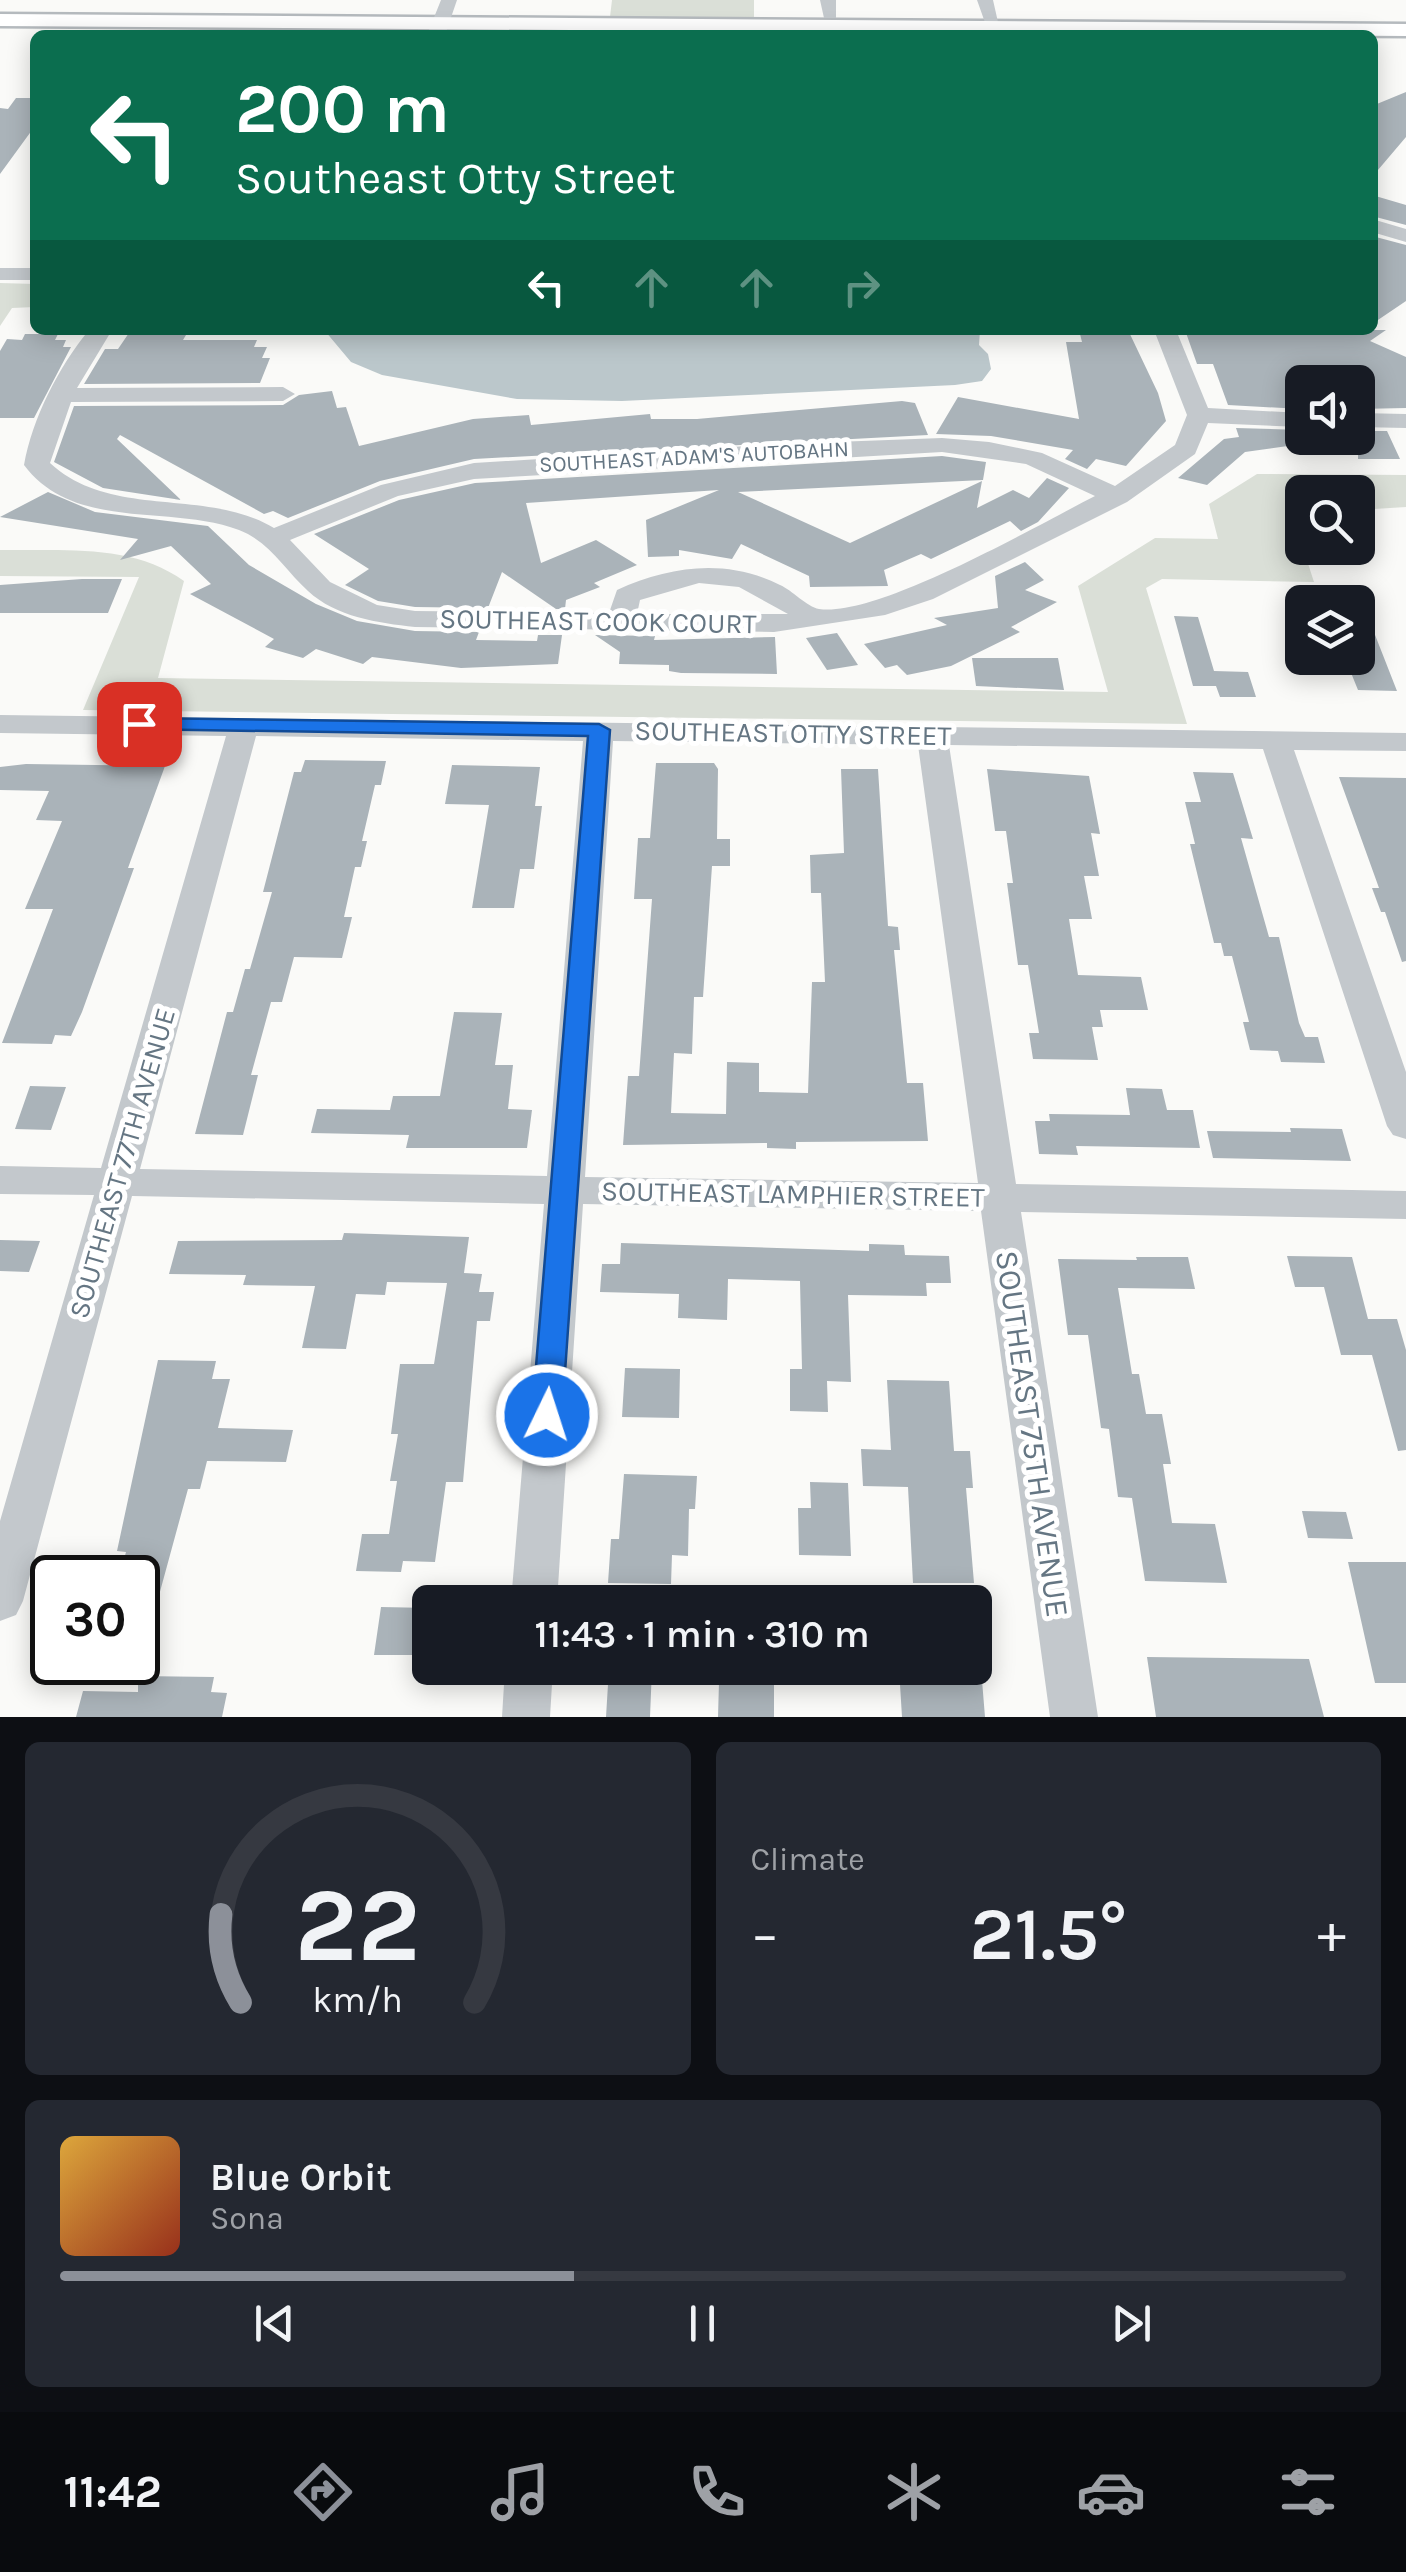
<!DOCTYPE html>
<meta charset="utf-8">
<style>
:root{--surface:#171b24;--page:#242831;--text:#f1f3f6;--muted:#9ea1a6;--line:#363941;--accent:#8c9099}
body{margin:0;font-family:Karla,sans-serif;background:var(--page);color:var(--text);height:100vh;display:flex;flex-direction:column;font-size:38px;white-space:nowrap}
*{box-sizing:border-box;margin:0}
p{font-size:32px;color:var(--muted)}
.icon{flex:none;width:55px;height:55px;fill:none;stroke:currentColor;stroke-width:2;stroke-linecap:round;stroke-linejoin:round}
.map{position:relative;height:1717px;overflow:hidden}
.sheet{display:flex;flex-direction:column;gap:25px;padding:25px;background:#0d0f14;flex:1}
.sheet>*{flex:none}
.guide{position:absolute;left:30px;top:30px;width:1348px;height:305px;border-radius:15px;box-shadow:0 5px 25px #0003;background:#0b6e4f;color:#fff;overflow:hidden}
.buttons{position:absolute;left:1285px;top:365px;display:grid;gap:20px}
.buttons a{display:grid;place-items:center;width:90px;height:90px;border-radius:15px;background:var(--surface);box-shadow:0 5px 25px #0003;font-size:50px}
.speed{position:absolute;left:30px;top:1555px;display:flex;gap:20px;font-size:50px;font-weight:700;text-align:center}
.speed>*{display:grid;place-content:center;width:130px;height:130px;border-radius:50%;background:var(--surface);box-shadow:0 5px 25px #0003;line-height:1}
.speed .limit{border:5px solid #111;border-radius:15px;background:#fff;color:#111}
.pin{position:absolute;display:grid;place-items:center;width:85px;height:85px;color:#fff;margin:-42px;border-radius:20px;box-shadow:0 5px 15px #0006}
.me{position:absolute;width:110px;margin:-55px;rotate:4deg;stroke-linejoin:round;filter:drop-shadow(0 0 8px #0008)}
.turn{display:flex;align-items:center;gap:35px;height:210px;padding:0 40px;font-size:45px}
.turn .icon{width:130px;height:130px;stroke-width:2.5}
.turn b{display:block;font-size:70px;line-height:85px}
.lanes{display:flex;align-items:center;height:95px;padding:0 40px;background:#0003;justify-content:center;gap:50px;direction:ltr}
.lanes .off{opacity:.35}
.big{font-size:75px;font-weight:600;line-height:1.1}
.sheet .card{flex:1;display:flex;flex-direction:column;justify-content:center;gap:15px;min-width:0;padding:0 35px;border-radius:15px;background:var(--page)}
.sheet .dial{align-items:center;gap:0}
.dial svg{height:260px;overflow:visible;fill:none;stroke:var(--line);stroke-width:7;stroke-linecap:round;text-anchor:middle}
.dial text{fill:var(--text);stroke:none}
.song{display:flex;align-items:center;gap:30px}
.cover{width:120px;height:120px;border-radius:15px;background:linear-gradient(135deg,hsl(40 70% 55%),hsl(10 70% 35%))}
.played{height:10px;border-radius:5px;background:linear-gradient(90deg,var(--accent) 40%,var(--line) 40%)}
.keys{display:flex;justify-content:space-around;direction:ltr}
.heat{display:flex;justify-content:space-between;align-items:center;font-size:55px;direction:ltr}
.sheet .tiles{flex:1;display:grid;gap:25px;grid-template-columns:1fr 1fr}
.card:last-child{grid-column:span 2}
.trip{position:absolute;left:412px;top:1585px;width:580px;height:100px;border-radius:15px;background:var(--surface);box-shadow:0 5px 25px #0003;font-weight:600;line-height:100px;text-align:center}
.menu{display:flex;height:160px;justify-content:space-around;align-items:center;background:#090b0e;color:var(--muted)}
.menu .icon{width:70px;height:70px}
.menu .on{color:var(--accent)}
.menu b{font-size:45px;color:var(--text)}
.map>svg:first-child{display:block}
.green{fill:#dadfd7}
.water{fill:#bbc7cb}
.building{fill:#aab3b9}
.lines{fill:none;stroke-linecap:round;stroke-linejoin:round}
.major-casing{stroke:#b5babe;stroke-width:5}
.minor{fill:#c3c8cc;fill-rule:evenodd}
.major{fill:#fff;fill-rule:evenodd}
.route{fill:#1a73e8;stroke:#114b97;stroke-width:2.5}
.labels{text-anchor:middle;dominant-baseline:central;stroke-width:10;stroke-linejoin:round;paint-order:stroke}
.far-street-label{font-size:22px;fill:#657683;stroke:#fff}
.street-label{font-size:28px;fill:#657683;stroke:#fff}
.near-street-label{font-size:32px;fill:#657683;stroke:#fff}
</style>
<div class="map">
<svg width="1406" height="1717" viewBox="0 0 1406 1717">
<rect width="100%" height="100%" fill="#fafaf8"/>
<path class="green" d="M 612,0 L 754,0 L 754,18 L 610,17 Z
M 0,283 L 35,284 L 35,307 L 12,308 L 0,326 Z
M 1257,474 L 1406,475 L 1406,507 L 1358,510 L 1358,492 L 1302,492 L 1299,536 L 1314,582 L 1162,579 L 1146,588 L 1187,724 L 83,710 L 139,577 L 0,576 L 0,550 C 62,551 132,543 184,581 L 158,678 L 1108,692 L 1078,586 L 1155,538 L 1218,539 L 1209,504 Z"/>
<path class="water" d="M 313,330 L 980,330 L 979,345 L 988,354 L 991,369 L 982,381 L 955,385 L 622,401 L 517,399 L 382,375 L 351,362 L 325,331 Z"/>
<path class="building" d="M 1406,92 L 1406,137 L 1372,177 L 1372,106 Z
M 16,98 L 35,98 L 35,126 L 0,174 L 0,108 L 8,109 Z
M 1372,195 L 1406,205 L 1406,225 L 1372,216 Z
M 1372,236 L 1406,245 L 1406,301 L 1372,324 Z
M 131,330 L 189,330 L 183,340 L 257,340 L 254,347 L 267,347 L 262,358 L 270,358 L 260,383 L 84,384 L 105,349 L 118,349 Z
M 1079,330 L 1128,330 L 1158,393 L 1166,421 L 1126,466 L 1096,459 L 1087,469 L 1065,459 L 1073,450 L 991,436 L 936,434 L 958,397 L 1079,419 L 1066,342 L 1082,342 Z
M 1185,330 L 1386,330 L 1370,341 L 1406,357 L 1406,408 L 1358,409 L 1358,382 L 1302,382 L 1302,409 L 1228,405 L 1213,364 L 1197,364 Z
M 25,334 L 58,334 L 55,340 L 66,340 L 63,347 L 71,347 L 34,418 L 0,418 L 0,351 L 7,339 L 22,340 Z
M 332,391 L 337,408 L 346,407 L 359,446 L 473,419 L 529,415 L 531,425 L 650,414 L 651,419 L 697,419 L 902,401 L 915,403 L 928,435 L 474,459 L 380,481 L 288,518 L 273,511 L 264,514 L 120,435 L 117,439 L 181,500 L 103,488 L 54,462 L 74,406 L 283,405 L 299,395 Z
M 1236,428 L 1302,430 L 1302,444 L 1245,452 L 1207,485 L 1178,478 L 1224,439 L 1239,437 Z
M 1358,431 L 1387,431 L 1400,459 L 1358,459 Z
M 942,456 L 986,462 L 983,480 L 738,492 L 850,543 L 982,481 L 977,508 L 1013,490 L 1029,498 L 1047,478 L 1069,488 L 1038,522 L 1021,531 L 1010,521 L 931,559 L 921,554 L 884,570 L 888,586 L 810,587 L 809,576 L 741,544 L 732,559 L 679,550 L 679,556 L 648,557 L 646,520 L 719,490 L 526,503 L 541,563 L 596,540 L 637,565 L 594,583 L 600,587 L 566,600 L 565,609 L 556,609 L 502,572 L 488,608 L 415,607 L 378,601 L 345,585 L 369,569 L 314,534 L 399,500 L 475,483 Z
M 48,492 L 95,512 L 208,526 L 249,565 L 316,604 L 357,621 L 415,631 L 479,632 L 476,640 L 537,641 L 538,635 L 562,635 L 558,664 L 461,668 L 372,657 L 363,664 L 316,649 L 303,658 L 265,647 L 274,639 L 190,594 L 211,584 L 171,546 L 120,560 L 138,539 L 0,517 Z
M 1025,562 L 1044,580 L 1025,590 L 1057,602 L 1011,627 L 1020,632 L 951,666 L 907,675 L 897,665 L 885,668 L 864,644 L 947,625 L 934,618 L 998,608 L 995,576 Z
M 82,579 L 122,579 L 108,613 L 0,613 L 0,585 Z
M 1359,594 L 1397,691 L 1358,690 L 1345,658 L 1358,658 Z
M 1174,616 L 1198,617 L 1214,671 L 1248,672 L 1256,697 L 1220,697 L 1216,686 L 1193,686 Z
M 837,633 L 858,665 L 827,670 L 806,638 Z
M 595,635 L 655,636 L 654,640 L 775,637 L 777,674 L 681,673 L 669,671 L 669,665 L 619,664 L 620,652 Z
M 972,658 L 1058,658 L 1064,690 L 976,686 Z
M 305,760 L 386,761 L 381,785 L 375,785 L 362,841 L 367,841 L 361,867 L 355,867 L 344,917 L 352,917 L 342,958 L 294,957 L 282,1002 L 271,1002 L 251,1075 L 258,1075 L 243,1135 L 195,1134 L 227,1012 L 233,1012 L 245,969 L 250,969 L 272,892 L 263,892 L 294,772 L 301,772 Z
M 656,763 L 714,763 L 718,769 L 717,839 L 730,839 L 730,866 L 712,866 L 703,997 L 694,997 L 692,1054 L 674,1053 L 671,1113 L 726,1114 L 727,1062 L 759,1063 L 759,1092 L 808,1093 L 812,982 L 825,982 L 821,893 L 811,893 L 810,855 L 844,853 L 841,769 L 878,769 L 888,926 L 898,927 L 900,950 L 894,950 L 907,1083 L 923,1083 L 928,1141 L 796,1142 L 796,1149 L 767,1148 L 767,1143 L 623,1145 L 628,1076 L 639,1076 L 652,899 L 634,899 L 638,838 L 650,838 Z
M 26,764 L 165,766 L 128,868 L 134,868 L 82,1012 L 71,1036 L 55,1035 L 52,1044 L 2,1043 L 53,909 L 25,909 L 62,821 L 36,820 L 49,791 L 0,790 L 0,767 Z
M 452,765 L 540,767 L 535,806 L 542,806 L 534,869 L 520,869 L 514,908 L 472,908 L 489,805 L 445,804 Z
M 987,769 L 1089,776 L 1100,834 L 1091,833 L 1099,876 L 1084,876 L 1092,919 L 1069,919 L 1078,975 L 1141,977 L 1148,1010 L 1100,1010 L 1103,1027 L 1092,1027 L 1098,1060 L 1033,1059 L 1029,1033 L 1039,1033 L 1028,965 L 1018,965 L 1007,883 L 1013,883 L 1006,831 L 995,831 Z
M 1193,772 L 1233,773 L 1253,839 L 1241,838 L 1269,937 L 1279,937 L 1299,1023 L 1305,1037 L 1318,1037 L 1325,1063 L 1281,1062 L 1278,1051 L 1250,1050 L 1243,1022 L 1249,1022 L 1232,956 L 1224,956 L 1221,943 L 1214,943 L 1190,844 L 1195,844 L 1185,802 L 1201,802 Z
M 1339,777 L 1406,778 L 1406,961 L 1402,962 L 1385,912 L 1381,912 L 1372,888 L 1379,888 Z
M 454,1012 L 502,1013 L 495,1065 L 513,1065 L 508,1109 L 532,1110 L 527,1148 L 406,1148 L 409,1135 L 311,1133 L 317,1109 L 390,1110 L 393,1096 L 440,1096 Z
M 30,1086 L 66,1087 L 51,1130 L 15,1129 Z
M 1126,1088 L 1162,1089 L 1167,1110 L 1193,1110 L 1200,1148 L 1076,1146 L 1078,1155 L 1039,1154 L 1035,1121 L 1050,1121 L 1049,1114 L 1130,1115 Z
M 1290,1128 L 1342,1129 L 1351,1161 L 1213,1158 L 1207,1131 L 1291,1132 Z
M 344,1233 L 469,1237 L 464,1273 L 482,1274 L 479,1292 L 494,1292 L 490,1321 L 477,1321 L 463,1482 L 446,1482 L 435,1562 L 403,1561 L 401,1572 L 356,1571 L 362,1534 L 389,1534 L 397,1481 L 390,1481 L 398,1434 L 391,1434 L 400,1364 L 434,1364 L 447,1283 L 387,1282 L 385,1295 L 356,1294 L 346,1349 L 302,1348 L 315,1286 L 243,1285 L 246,1275 L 169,1274 L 178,1241 L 342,1240 Z
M 0,1240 L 40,1241 L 29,1272 L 0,1271 Z
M 621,1243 L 869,1251 L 869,1244 L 904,1245 L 905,1255 L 949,1256 L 951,1283 L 926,1283 L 927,1296 L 848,1295 L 851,1382 L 827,1381 L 828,1412 L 790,1411 L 790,1369 L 802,1369 L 800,1281 L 728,1279 L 727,1320 L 678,1318 L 679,1294 L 600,1292 L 602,1264 L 620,1264 Z
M 1287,1256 L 1352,1257 L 1368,1319 L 1397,1319 L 1406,1350 L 1406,1450 L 1398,1451 L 1372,1355 L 1341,1355 L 1324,1287 L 1295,1287 Z
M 1136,1257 L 1188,1257 L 1195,1289 L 1118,1288 L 1132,1374 L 1139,1374 L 1146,1414 L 1162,1414 L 1171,1464 L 1163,1464 L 1172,1523 L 1215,1524 L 1227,1583 L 1145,1581 L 1132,1498 L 1118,1497 L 1109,1429 L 1101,1428 L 1088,1335 L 1068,1335 L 1058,1259 L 1137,1260 Z
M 158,1360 L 216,1361 L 212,1379 L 230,1379 L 218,1428 L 293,1430 L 286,1462 L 207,1461 L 200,1489 L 188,1489 L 146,1643 L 138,1642 L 138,1578 L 119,1577 L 126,1552 L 117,1551 Z
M 625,1368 L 680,1369 L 679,1418 L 622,1417 Z
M 887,1380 L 949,1381 L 954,1451 L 970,1451 L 973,1488 L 966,1488 L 974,1583 L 913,1583 L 908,1487 L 863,1486 L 861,1449 L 891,1450 Z
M 624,1474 L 697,1476 L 695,1509 L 689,1509 L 688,1556 L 672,1555 L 671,1584 L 608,1583 L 611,1539 L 619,1539 Z
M 810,1482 L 848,1483 L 851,1556 L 799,1555 L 798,1508 L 811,1508 Z
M 1302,1511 L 1346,1512 L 1353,1539 L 1308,1538 Z
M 1348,1562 L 1406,1562 L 1406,1683 L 1375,1683 Z
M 381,1607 L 430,1608 L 430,1648 L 416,1648 L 415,1655 L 374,1655 Z
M 1147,1657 L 1309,1659 L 1324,1717 L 1156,1717 Z
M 609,1668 L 652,1668 L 650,1717 L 606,1717 Z
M 899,1668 L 981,1668 L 985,1717 L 902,1717 Z
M 138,1676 L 214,1677 L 211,1692 L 227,1693 L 222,1717 L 76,1717 L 83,1691 L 138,1692 Z
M 719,1682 L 774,1683 L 774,1717 L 718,1717 Z"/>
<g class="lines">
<g class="major-casing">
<path id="major" d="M 0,14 L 1406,24 L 1406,36 L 0,26 Z"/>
</g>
<path class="minor" d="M 441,0 L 457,0 L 445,35 L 427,35 Z
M 820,0 L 836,0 L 836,18 L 824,18 Z
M 977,0 L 993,0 L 1000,31 L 988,31 Z
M 1372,219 L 1406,229 L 1406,242 L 1372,232 Z
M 0,268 L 35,268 L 35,280 L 0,280 Z
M 89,330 L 112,330 L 77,388 L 283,387 L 295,394 L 283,401 L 71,402 L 50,463 C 112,520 205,487 274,528 L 381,485 L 474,463 L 781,444 L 942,438 L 989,442 L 1042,453 L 1115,486 L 1175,445 L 1187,415 L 1154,330 L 1176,330 L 1208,408 L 1302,413 L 1302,427 L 1208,423 L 1195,454 L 1127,502 L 933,599 L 885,615 L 774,632 L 415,627 C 378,623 336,617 308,591 C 285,570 270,542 239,530 C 171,504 74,532 24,465 C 32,419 59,366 89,330 ZM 942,452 L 1026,464 L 1095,496 C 1038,525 877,618 819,609 C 807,607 792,590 780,585 C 726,558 670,566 617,590 L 609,613 L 415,611 L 377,605 L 330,582 L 290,540 L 398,496 L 474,479 ZM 699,583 L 739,587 L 788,614 L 637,614 L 640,600 Z
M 1358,413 L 1406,414 L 1406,428 L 1358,427 Z
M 0,715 L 1406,733 L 1406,751 L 1294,750 L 1406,1072 L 1406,1139 L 1393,1135 L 1387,1126 L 1263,749 L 949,745 L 1016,1184 L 1406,1191 L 1406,1219 L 1021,1212 L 1098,1717 L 1050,1717 L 981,1211 L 583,1204 L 557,1602 L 511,1602 L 544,1204 L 132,1196 L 23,1601 L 16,1615 L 0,1621 L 0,1521 L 94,1195 L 0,1194 L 0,1166 L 101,1168 L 226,736 L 0,733 ZM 256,736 L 583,741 L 547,1176 L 140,1169 ZM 613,741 L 918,745 L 978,1183 L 585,1177 Z
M 505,1668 L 553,1668 L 550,1717 L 502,1717 Z"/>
<use href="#major" class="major"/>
</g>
<path class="route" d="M 139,718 L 599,724 L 610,730 L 562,1415 L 558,1424 L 536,1424 L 532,1415 L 588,736 L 132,729 L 129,724 Z"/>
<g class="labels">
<g class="far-street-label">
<text transform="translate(694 457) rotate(-3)">SOUTHEAST ADAM'S AUTOBAHN</text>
</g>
<g class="street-label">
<text transform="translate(598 621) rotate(1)">SOUTHEAST COOK COURT</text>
<text transform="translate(793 733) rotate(1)">SOUTHEAST OTTY STREET</text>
<text transform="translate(122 1163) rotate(-74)">SOUTHEAST 77TH AVENUE</text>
<text transform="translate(793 1194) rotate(1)">SOUTHEAST LAMPHIER STREET</text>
</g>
<g class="near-street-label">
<text transform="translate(1032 1434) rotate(82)">SOUTHEAST 75TH AVENUE</text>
</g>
</g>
</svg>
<div class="buttons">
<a><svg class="icon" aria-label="sound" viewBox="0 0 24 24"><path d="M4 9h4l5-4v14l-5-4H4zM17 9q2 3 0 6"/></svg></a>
<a><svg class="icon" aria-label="search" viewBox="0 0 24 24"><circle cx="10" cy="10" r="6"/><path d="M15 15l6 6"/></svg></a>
<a><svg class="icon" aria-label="layers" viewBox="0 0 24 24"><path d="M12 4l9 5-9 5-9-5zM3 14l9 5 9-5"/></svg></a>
</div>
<div class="speed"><div class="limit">30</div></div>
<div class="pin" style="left:139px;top:724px;background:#d93025"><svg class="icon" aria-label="arrive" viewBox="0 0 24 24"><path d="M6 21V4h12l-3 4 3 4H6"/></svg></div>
<svg class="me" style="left:547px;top:1415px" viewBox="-20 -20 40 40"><circle r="17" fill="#1a73e8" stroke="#fff" stroke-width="3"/><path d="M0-11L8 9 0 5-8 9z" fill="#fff"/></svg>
<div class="trip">11:43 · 1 min · 310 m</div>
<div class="guide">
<div class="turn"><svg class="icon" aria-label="left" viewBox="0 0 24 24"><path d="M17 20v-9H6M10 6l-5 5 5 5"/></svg><div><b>200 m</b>Southeast Otty Street</div></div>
<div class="lanes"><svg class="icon" aria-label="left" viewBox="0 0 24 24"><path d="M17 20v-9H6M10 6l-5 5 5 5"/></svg><svg class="icon off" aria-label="ahead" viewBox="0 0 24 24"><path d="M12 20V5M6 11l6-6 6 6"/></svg><svg class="icon off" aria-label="ahead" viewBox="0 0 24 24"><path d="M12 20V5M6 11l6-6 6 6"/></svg><svg class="icon off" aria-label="right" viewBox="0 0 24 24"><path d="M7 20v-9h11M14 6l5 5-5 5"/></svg></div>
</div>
</div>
<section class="sheet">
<div class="tiles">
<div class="card dial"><svg viewBox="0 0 100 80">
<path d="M14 69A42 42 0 1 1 86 69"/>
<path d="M14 69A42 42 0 0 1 8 42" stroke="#8c9099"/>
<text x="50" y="56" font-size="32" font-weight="700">22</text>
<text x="50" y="72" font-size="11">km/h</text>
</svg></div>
<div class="card"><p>Climate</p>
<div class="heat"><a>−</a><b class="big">21.5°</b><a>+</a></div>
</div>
<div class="card">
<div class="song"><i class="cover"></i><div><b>Blue Orbit</b><p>Sona</p></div></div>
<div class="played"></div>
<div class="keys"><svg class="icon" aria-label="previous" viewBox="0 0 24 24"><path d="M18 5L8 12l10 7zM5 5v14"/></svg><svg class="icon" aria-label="pause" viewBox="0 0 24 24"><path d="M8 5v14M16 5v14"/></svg><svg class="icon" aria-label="next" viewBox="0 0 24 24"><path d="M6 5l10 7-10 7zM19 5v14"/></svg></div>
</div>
</div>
</section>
<nav class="menu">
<b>11:42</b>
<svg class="icon on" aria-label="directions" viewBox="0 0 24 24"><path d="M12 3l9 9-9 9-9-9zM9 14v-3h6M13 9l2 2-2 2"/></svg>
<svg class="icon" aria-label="music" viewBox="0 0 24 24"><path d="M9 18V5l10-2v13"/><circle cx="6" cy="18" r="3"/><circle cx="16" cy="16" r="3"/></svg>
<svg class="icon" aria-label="phone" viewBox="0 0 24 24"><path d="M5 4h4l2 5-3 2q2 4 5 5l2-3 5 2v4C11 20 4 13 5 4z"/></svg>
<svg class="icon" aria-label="climate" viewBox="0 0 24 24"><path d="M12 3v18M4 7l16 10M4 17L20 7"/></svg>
<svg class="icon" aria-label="car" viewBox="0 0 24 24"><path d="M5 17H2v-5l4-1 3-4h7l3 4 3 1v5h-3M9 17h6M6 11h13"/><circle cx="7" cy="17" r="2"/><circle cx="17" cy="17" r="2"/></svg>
<svg class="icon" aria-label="filters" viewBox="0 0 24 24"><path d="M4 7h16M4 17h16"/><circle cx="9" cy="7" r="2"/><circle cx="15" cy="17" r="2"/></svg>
</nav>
